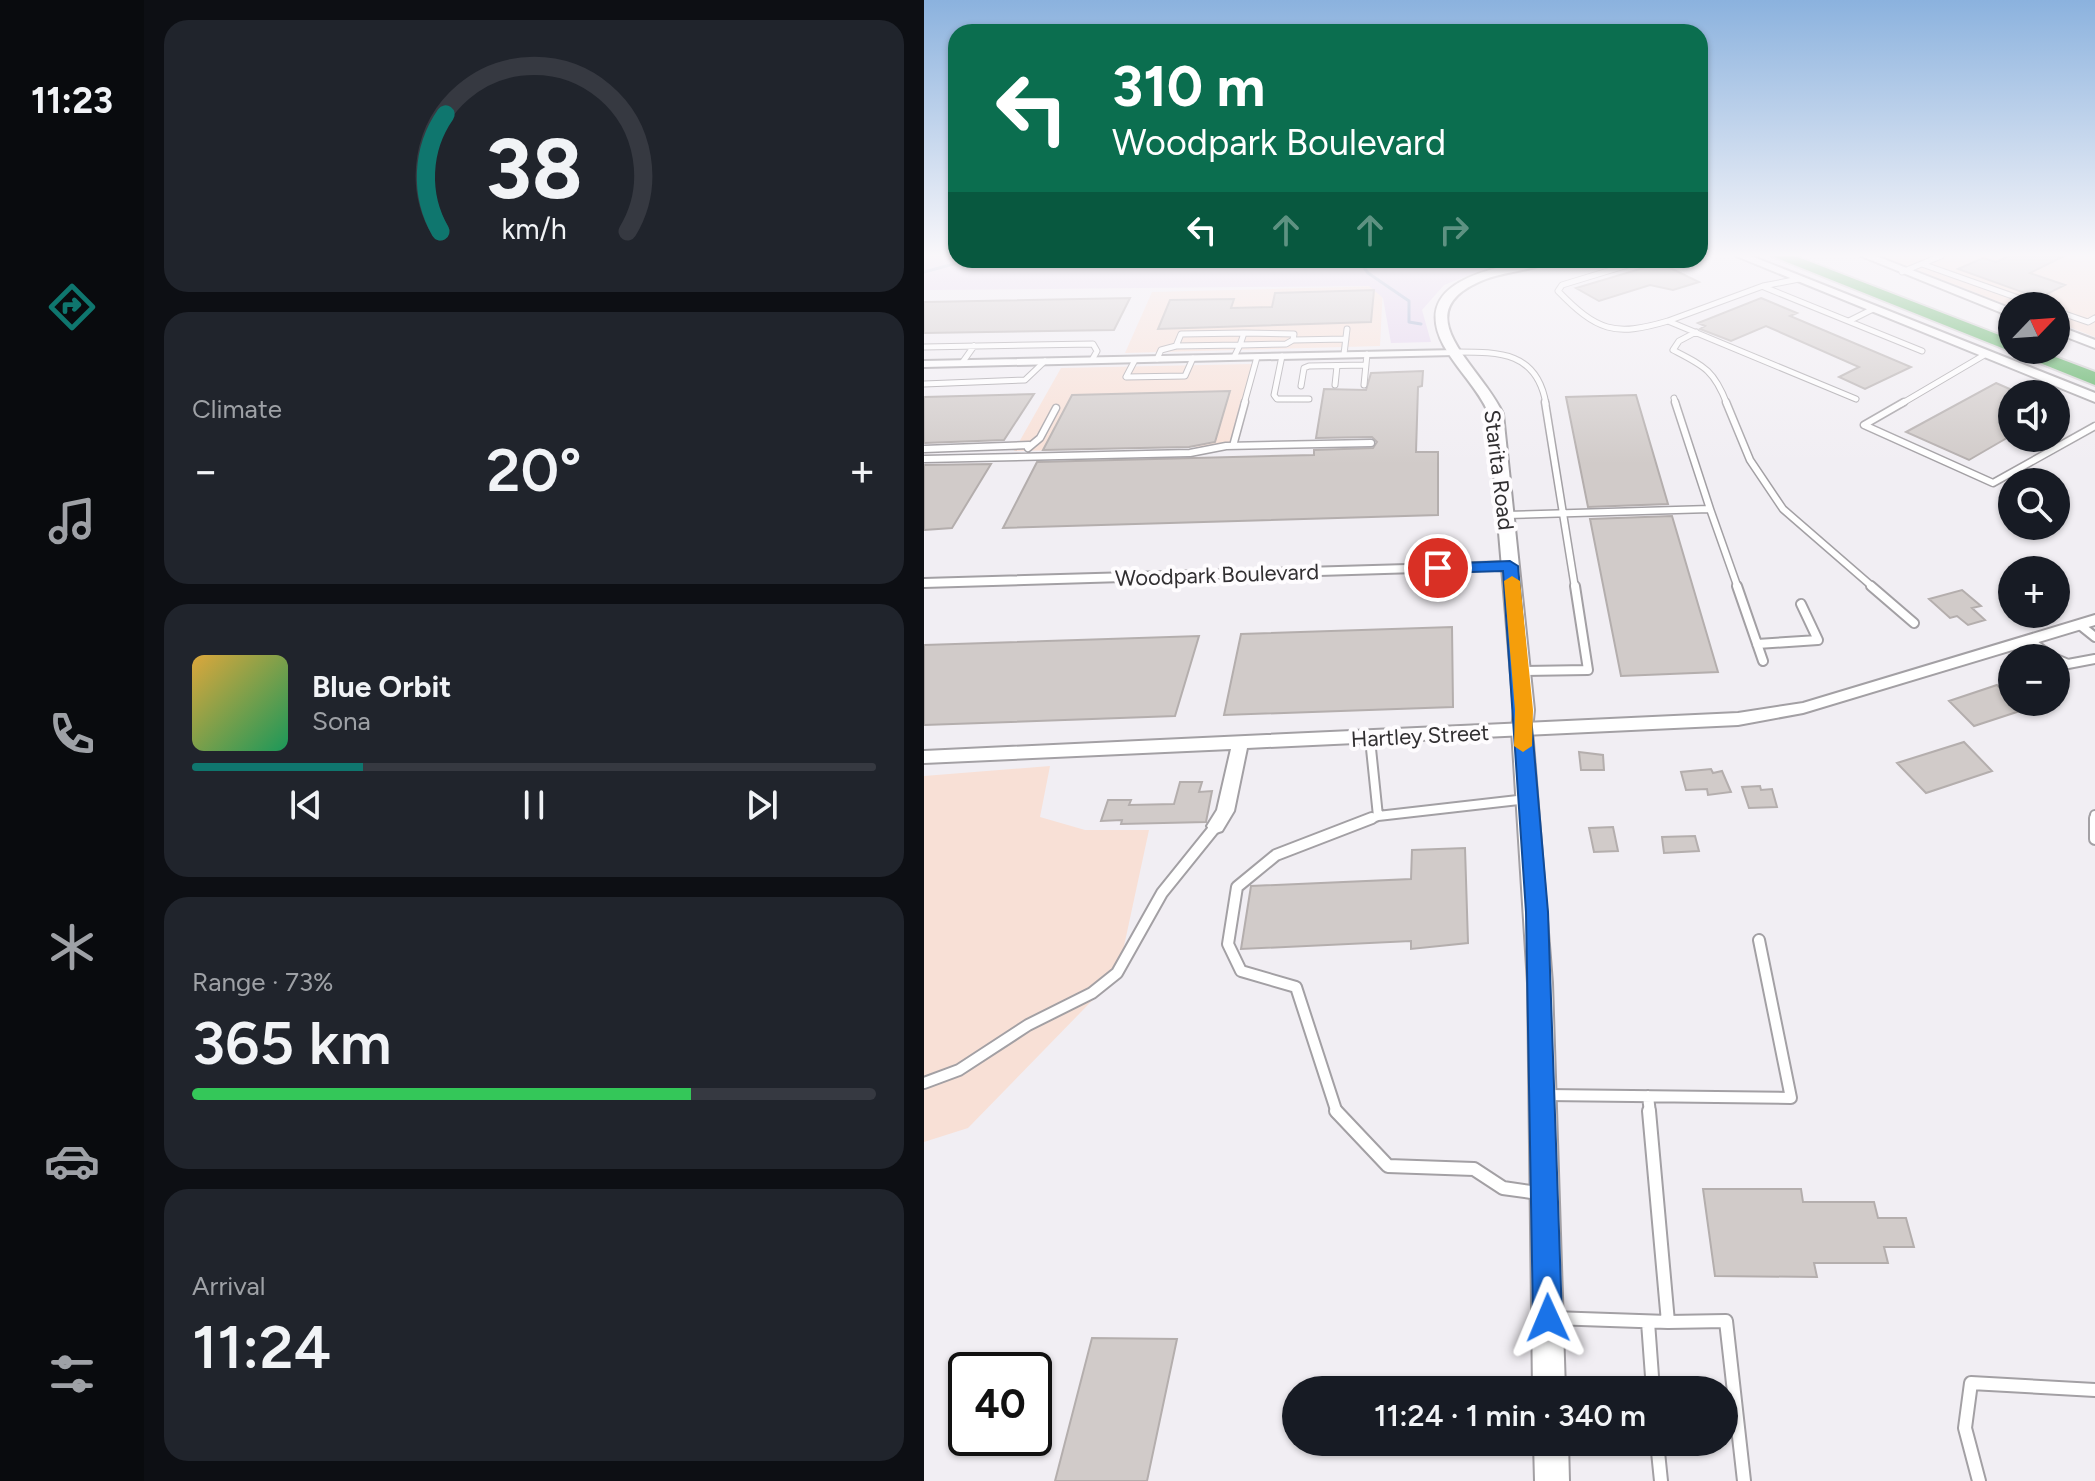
<!DOCTYPE html>
<meta charset="utf-8">
<style>
:root{--surface:#171b24;--page:#20242c;--text:#f1f3f6;--muted:#9ea1a6;--line:#363941;--accent:#0f766e}
body{margin:0;font-family:Figtree,sans-serif;background:var(--page);color:var(--text);height:100vh;display:flex;flex-direction:column;font-size:30px;white-space:nowrap}
*{box-sizing:border-box;margin:0}
p{font-size:26px;color:var(--muted)}
.icon{flex:none;width:44px;height:44px;fill:none;stroke:currentColor;stroke-width:2;stroke-linecap:round;stroke-linejoin:round}
.map{position:relative;flex:1;overflow:hidden}
.sheet{display:flex;flex-direction:column;gap:20px;padding:20px;background:#0d0f14;width:780px}
.sheet>*{flex:none}
.hud{position:absolute;left:24px;top:24px;width:760px;height:244px;border-radius:24px;box-shadow:0 2px 6px #0004;background:#0b6e4f;color:#fff;overflow:hidden}
.needle{width:52px;rotate:65deg}
.fabs{position:absolute;left:1074px;top:292px;display:grid;gap:16px}
.fabs a{display:grid;place-items:center;width:72px;height:72px;border-radius:50%;background:var(--surface);box-shadow:0 2px 6px #0004;font-size:40px}
.speed{position:absolute;left:24px;top:1352px;display:flex;gap:16px;font-size:40px;font-weight:700;text-align:center}
.speed>*{display:grid;place-content:center;width:104px;height:104px;border-radius:50%;background:var(--surface);box-shadow:0 2px 6px #0004;line-height:1}
.speed .limit{border:4px solid #111;border-radius:12px;background:#fff;color:#111}
.pin{position:absolute;display:grid;place-items:center;width:68px;height:68px;color:#fff;margin:-34px;border:4px solid #fff;border-radius:50%;box-shadow:0 2px 8px #0007}
.me{position:absolute;width:88px;margin:-44px;rotate:359deg;stroke-linejoin:round;filter:drop-shadow(0 0 6px #0008)}
.turn{display:flex;align-items:center;gap:28px;height:168px;padding:0 32px;font-size:36px}
.turn .icon{width:104px;height:104px;stroke-width:2.5}
.turn b{display:block;font-size:56px;line-height:68px}
.lanes{display:flex;align-items:center;height:76px;padding:0 32px;background:#0003;justify-content:center;gap:40px;direction:ltr}
.lanes .off{opacity:.35}
.big{font-size:60px;font-weight:600;line-height:1.1}
.sheet .tile{flex:1;display:flex;flex-direction:column;justify-content:center;gap:12px;min-width:0;padding:0 28px;border-radius:24px;background:var(--page)}
.sheet .dial{align-items:center;gap:0}
.dial svg{height:208px;overflow:visible;fill:none;stroke:var(--line);stroke-width:7;stroke-linecap:round;text-anchor:middle}
.dial text{fill:var(--text);stroke:none}
.song{display:flex;align-items:center;gap:24px}
.cover{width:96px;height:96px;border-radius:12px;background:linear-gradient(135deg,hsl(40 70% 55%),hsl(150 70% 35%))}
.played{height:8px;border-radius:4px;background:linear-gradient(90deg,var(--accent) 25%,var(--line) 25%)}
.keys{display:flex;justify-content:space-around;direction:ltr}
.heat{display:flex;justify-content:space-between;align-items:center;font-size:44px;direction:ltr}
.charge{height:12px;border-radius:6px;background:linear-gradient(90deg,#34c759 73%,var(--line) 0)}
.trip{position:absolute;left:358px;top:1376px;width:456px;height:80px;border-radius:40px;background:var(--surface);box-shadow:0 2px 6px #0004;font-weight:600;line-height:80px;text-align:center}
main{display:flex;flex:1;min-height:0}
.tabs{display:flex;flex-direction:column;width:144px;justify-content:space-around;align-items:center;background:#090b0e;color:var(--muted)}
.tabs .icon{width:56px;height:56px}
.tabs .active{color:var(--accent)}
.tabs b{font-size:36px;color:var(--text)}
.map>svg:first-child{display:block}
.industrial{fill:#f8e0d6}
.green{fill:#e3d2ed}
.lines{fill:none;stroke-linecap:round;stroke-linejoin:round}
.stream{stroke:#a0afce;stroke-width:3}
.river{fill:#a0afce;fill-rule:evenodd}
.building{fill:#d1cbc9;stroke:#b4aead;stroke-width:2}
.service-far4-casing{stroke:#a3a0a4;stroke-width:7}
.service-far3-casing{stroke:#a3a0a4;stroke-width:9}
.service-far2-casing{stroke:#a3a0a4;stroke-width:12}
.service-far1-casing{stroke:#a3a0a4;stroke-width:14}
.service-casing{stroke:#a3a0a4;stroke-width:16}
.minor-casing{stroke:#a3a0a4;stroke-width:4}
.tertiary-casing{stroke:#a3a0a4;stroke-width:4}
.motorway-casing{stroke:#cecdce;stroke-width:4}
.service-far4{stroke:#fff;stroke-width:5}
.service-far3{stroke:#fff;stroke-width:6}
.service-far2{stroke:#fff;stroke-width:8}
.service-far1{stroke:#fff;stroke-width:10}
.service{stroke:#fff;stroke-width:12}
.minor{fill:#fff;fill-rule:evenodd}
.tertiary{fill:#fff;fill-rule:evenodd}
.motorway{fill:#55af5d;fill-rule:evenodd}
.route{fill:#1a73e8;stroke:#114b97;stroke-width:2}
.slow{fill:#f59e0b}
.labels{text-anchor:middle;dominant-baseline:central;stroke-width:8;stroke-linejoin:round;paint-order:stroke}
.street-label{font-size:22px;fill:#312f31;stroke:#fefcfe}
</style>
<main>
<nav class="tabs">
<b>11:23</b>
<svg class="icon active" aria-label="directions" viewBox="0 0 24 24"><path d="M12 3l9 9-9 9-9-9zM9 14v-3h6M13 9l2 2-2 2"/></svg>
<svg class="icon" aria-label="music" viewBox="0 0 24 24"><path d="M9 18V5l10-2v13"/><circle cx="6" cy="18" r="3"/><circle cx="16" cy="16" r="3"/></svg>
<svg class="icon" aria-label="phone" viewBox="0 0 24 24"><path d="M5 4h4l2 5-3 2q2 4 5 5l2-3 5 2v4C11 20 4 13 5 4z"/></svg>
<svg class="icon" aria-label="climate" viewBox="0 0 24 24"><path d="M12 3v18M4 7l16 10M4 17L20 7"/></svg>
<svg class="icon" aria-label="car" viewBox="0 0 24 24"><path d="M5 17H2v-5l4-1 3-4h7l3 4 3 1v5h-3M9 17h6M6 11h13"/><circle cx="7" cy="17" r="2"/><circle cx="17" cy="17" r="2"/></svg>
<svg class="icon" aria-label="filters" viewBox="0 0 24 24"><path d="M4 7h16M4 17h16"/><circle cx="9" cy="7" r="2"/><circle cx="15" cy="17" r="2"/></svg>
</nav>
<section class="sheet">
<div class="tile dial"><svg viewBox="0 0 100 80">
<path d="M14 69A42 42 0 1 1 86 69"/>
<path d="M14 69A42 42 0 0 1 16 24" stroke="#0f766e"/>
<text x="50" y="56" font-size="32" font-weight="700">38</text>
<text x="50" y="72" font-size="11">km/h</text>
</svg></div>
<div class="tile"><p>Climate</p>
<div class="heat"><a>−</a><b class="big">20°</b><a>+</a></div>
</div>
<div class="tile">
<div class="song"><i class="cover"></i><div><b>Blue Orbit</b><p>Sona</p></div></div>
<div class="played"></div>
<div class="keys"><svg class="icon" aria-label="previous" viewBox="0 0 24 24"><path d="M18 5L8 12l10 7zM5 5v14"/></svg><svg class="icon" aria-label="pause" viewBox="0 0 24 24"><path d="M8 5v14M16 5v14"/></svg><svg class="icon" aria-label="next" viewBox="0 0 24 24"><path d="M6 5l10 7-10 7zM19 5v14"/></svg></div>
</div>
<div class="tile"><p>Range · 73%</p><b class="big">365 km</b><div class="charge"></div></div>
<div class="tile"><p>Arrival</p><b class="big">11:24</b></div>
</section>
<div class="map">
<svg width="1171" height="1481" viewBox="0 0 1171 1481">
<rect width="100%" height="100%" fill="#f1eef3"/>
<path class="industrial" d="M 957,256 L 1171,256 L 1171,337 L 1132,322 L 1132,306 L 1088,307 Z
M 459,286 L 456,346 L 201,353 L 228,292 Z
M 328,364 L 306,446 L 90,451 L 137,368 Z
M 126,766 L 116,817 L 161,830 L 225,830 L 194,974 L 44,1128 L 0,1142 L 0,776 Z"/>
<path class="green" d="M 0,256 L 32,256 L 32,260 L 584,260 L 520,285 L 498,310 L 507,342 L 467,343 L 459,298 L 445,286 L 0,290 Z"/>
<g class="lines">
<path class="stream" d="M 436,262 L 444,273 L 485,301 L 485,322 L 497,324
M 0,272 L 44,260"/>
<path class="river" d="M 314,260 L 462,260 L 454,265 L 347,269 Z"/>
</g>
<path class="building" d="M 1085,256 L 1140,256 L 1106,273 L 1141,285 L 1115,298 L 1034,269 L 1059,258 L 1072,262 Z
M 736,263 L 775,282 L 749,290 L 726,285 L 675,301 L 652,288 Z
M 450,290 L 447,322 L 234,329 L 246,300 L 310,299 L 307,308 L 348,307 L 351,293 Z
M 206,298 L 190,330 L 0,333 L 0,302 Z
M 837,298 L 873,313 L 866,316 L 987,367 L 941,389 L 915,377 L 935,367 L 842,326 L 807,341 L 776,329 L 781,326 L 774,323 Z
M 499,371 L 498,386 L 494,387 L 492,452 L 514,452 L 514,515 L 79,528 L 113,462 L 390,455 L 390,450 L 449,448 L 453,442 L 448,437 L 392,438 L 400,389 L 442,390 L 447,373 Z
M 1072,383 L 1088,390 L 1088,435 L 1045,460 L 982,432 Z
M 306,391 L 291,442 L 265,447 L 119,450 L 148,395 Z
M 110,394 L 80,440 L 0,443 L 0,397 Z
M 712,395 L 744,504 L 664,507 L 642,397 Z
M 67,464 L 28,528 L 0,530 L 0,465 Z
M 748,516 L 794,672 L 697,676 L 666,519 Z
M 1038,590 L 1057,606 L 1048,608 L 1061,620 L 1044,625 L 1033,616 L 1026,618 L 1005,599 Z
M 528,627 L 529,707 L 300,715 L 317,634 Z
M 275,636 L 251,716 L 0,725 L 0,645 Z
M 1073,685 L 1099,710 L 1050,726 L 1025,701 Z
M 1040,742 L 1068,771 L 1002,793 L 973,763 Z
M 655,752 L 679,755 L 680,770 L 657,770 Z
M 787,769 L 789,773 L 798,771 L 807,792 L 784,795 L 783,789 L 762,790 L 757,772 Z
M 256,782 L 278,782 L 275,792 L 288,791 L 282,822 L 197,824 L 198,820 L 177,821 L 184,800 L 207,800 L 205,805 L 250,804 Z
M 836,786 L 837,790 L 848,789 L 853,807 L 825,808 L 818,787 Z
M 689,827 L 694,851 L 670,852 L 665,828 Z
M 771,836 L 775,851 L 740,853 L 738,837 Z
M 541,848 L 544,943 L 487,949 L 487,941 L 317,949 L 327,886 L 487,879 L 488,850 Z
M 779,1189 L 877,1189 L 879,1202 L 950,1202 L 954,1218 L 982,1218 L 990,1247 L 960,1247 L 964,1263 L 890,1263 L 893,1277 L 791,1276 Z
M 168,1338 L 253,1339 L 223,1481 L 131,1481 Z"/>
<g class="lines">
<g class="service-far4-casing">
<path id="service-far4" d="M 776,259 L 784,256
M 720,260 L 638,285 L 634,291 C 673,331 690,337 744,321
M 998,264 L 1117,306
M 978,272 L 1017,256
M 875,279 L 839,286 L 744,321 L 932,399
M 840,287 L 998,351
M 1132,311 L 1164,322 L 1171,318
M 925,321 L 949,309
M 772,332 L 755,341 L 749,350 C 780,366 790,370 803,404
M 320,333 L 370,334 L 369,340 L 362,344 L 316,345 Z
M 369,340 L 422,339
M 252,346 L 257,334 L 320,333
M 0,347 L 169,344 L 173,351 L 168,360
M 530,352 C 575,352 613,351 622,404
M 420,354 L 423,329
M 358,356 L 350,395 L 353,399 L 385,399
M 233,359 L 237,350 L 252,346 L 316,345 L 310,357
M 211,360 L 202,377 L 261,376 L 269,358
M 38,363 L 50,346
M 0,384 L 101,380 L 121,361
M 411,385 L 413,366
M 440,385 L 443,354
M 377,386 L 380,368 L 385,366 L 442,365
M 750,398 L 752,404
M 320,404 L 333,357
M 977,404 L 1062,354"/>
</g>
<g class="service-far3-casing">
<path id="service-far3" d="M 621,402 L 651,588
M 751,402 L 786,509
M 802,402 L 826,460 L 859,509 L 950,588
M 980,402 L 940,425 L 1069,483 L 1171,426
M 309,446 L 321,402
M 104,448 L 116,438 L 132,408
M 0,449 L 105,445
M 0,459 L 266,453 L 302,446 L 447,443
M 582,515 L 786,509 L 814,588"/>
</g>
<g class="service-far2-casing">
<path id="service-far2" d="M 813,586 L 839,661
M 947,586 L 990,623
M 1156,625 L 1171,637
M 1105,640 L 1129,658
M 833,644 L 894,640 L 877,604
M 1132,659 L 1144,664 L 1171,659
M 596,671 L 664,670 L 651,586
M 446,739 L 454,816 L 603,799
M 1171,815 L 1171,820
M 443,820 L 454,816"/>
</g>
<g class="service-far1-casing">
<path id="service-far1" d="M 1171,818 L 1171,839
M 0,1083 L 35,1070 L 104,1025 L 168,993 L 193,973 L 238,893 L 292,826
M 623,1095 L 867,1098 L 835,940
M 724,1096 L 726,1113
M 413,1113 L 372,987 L 317,971 L 304,944 L 313,887 L 352,855 L 448,818"/>
</g>
<g class="service-casing">
<path id="service" d="M 412,1111 L 464,1166 L 550,1169 L 579,1188 L 614,1193
M 628,1318 L 744,1322 L 725,1111
M 724,1322 L 729,1390
M 744,1322 L 802,1321 L 820,1481
M 733,1442 L 737,1481
M 1055,1481 L 1041,1428 L 1047,1383 L 1171,1390"/>
</g>
<g class="minor-casing">
<path id="minor" d="M 534,350 L 535,352 L 530,355 L 0,367 L 0,361 Z
M 586,562 L 591,563 L 591,569 L 0,587 L 0,579 Z
M 1171,615 L 1171,625 L 879,713 L 814,725 L 323,748 L 310,811 L 298,831 L 292,833 L 286,831 L 283,826 L 293,810 L 307,749 L 0,763 L 0,751 L 814,713 L 879,703 Z"/>
</g>
<g class="tertiary-casing">
<path id="tertiary" d="M 812,256 L 827,256 L 1171,393 L 1171,402 Z
M 937,256 L 952,256 L 1088,309 L 1088,317 Z
M 607,260 L 627,260 C 610,271 582,271 562,279 C 476,312 557,365 579,414 L 610,710 L 608,730 L 628,983 L 641,1390 L 609,1390 L 604,983 L 588,730 L 590,710 L 565,414 C 554,388 533,370 520,346 C 486,283 563,270 607,260 Z
M 1132,325 L 1171,340 L 1171,348 L 1132,333 Z
M 610,1442 L 644,1442 L 645,1481 L 611,1481 Z"/>
</g>
<g class="motorway-casing">
<path id="motorway" d="M 848,256 L 871,256 L 1088,340 L 1088,350 L 1113,350 L 1171,372 L 1171,385 Z"/>
</g>
<use href="#service-far4" class="service-far4"/>
<use href="#service-far3" class="service-far3"/>
<use href="#service-far2" class="service-far2"/>
<use href="#service-far1" class="service-far1"/>
<use href="#service" class="service"/>
<use href="#minor" class="minor"/>
<use href="#tertiary" class="tertiary"/>
<use href="#motorway" class="motorway"/>
</g>
<linearGradient id="sky" x2="0" y2="1"><stop stop-color="#8bb2de"/><stop offset="0.55" stop-color="#f9f7fa"/><stop offset="1" stop-color="#f9f7fa" stop-opacity="0"/></linearGradient>
<rect width="1171" height="464" fill="url(#sky)"/>
<path class="route" d="M 586,561 L 594,566 L 624,912 L 638,1318 L 634,1328 L 624,1332 L 614,1328 L 609,1318 L 602,912 L 579,571 L 514,573 L 506,568 L 514,564 Z"/>
<path class="slow" d="M 588,576 L 596,581 L 609,710 L 608,746 L 599,752 L 590,746 L 591,710 L 580,581 Z"/>
<g class="labels">
<g class="street-label">
<text transform="translate(575 470) rotate(83)">Starita Road</text>
<text transform="translate(293 575) rotate(-2)">Woodpark Boulevard</text>
<text transform="translate(496 736) rotate(-3)">Hartley Street</text>
</g>
</g>
</svg>
<div class="fabs">
<a><svg class="needle" viewBox="-14 -14 28 28"><path d="M0-13l5 13h-10z" fill="#e53935"/><path d="M0 13l5-13h-10z" fill="#9ea1a6"/></svg></a>
<a><svg class="icon" aria-label="sound" viewBox="0 0 24 24"><path d="M4 9h4l5-4v14l-5-4H4zM17 9q2 3 0 6"/></svg></a>
<a><svg class="icon" aria-label="search" viewBox="0 0 24 24"><circle cx="10" cy="10" r="6"/><path d="M15 15l6 6"/></svg></a>
<a>+</a>
<a>−</a>
</div>
<div class="speed"><div class="limit">40</div></div>
<div class="pin" style="left:514px;top:568px;background:#d93025"><svg class="icon" aria-label="arrive" viewBox="0 0 24 24"><path d="M6 21V4h12l-3 4 3 4H6"/></svg></div>
<svg class="me" style="left:624px;top:1318px" viewBox="-20 -20 40 40"><path d="M0-17L14 15 0 8-14 15z" fill="#1a73e8" stroke="#fff" stroke-width="4"/></svg>
<div class="trip">11:24 · 1 min · 340 m</div>
<div class="hud">
<div class="turn"><svg class="icon" aria-label="left" viewBox="0 0 24 24"><path d="M17 20v-9H6M10 6l-5 5 5 5"/></svg><div><b>310 m</b>Woodpark Boulevard</div></div>
<div class="lanes"><svg class="icon" aria-label="left" viewBox="0 0 24 24"><path d="M17 20v-9H6M10 6l-5 5 5 5"/></svg><svg class="icon off" aria-label="ahead" viewBox="0 0 24 24"><path d="M12 20V5M6 11l6-6 6 6"/></svg><svg class="icon off" aria-label="ahead" viewBox="0 0 24 24"><path d="M12 20V5M6 11l6-6 6 6"/></svg><svg class="icon off" aria-label="right" viewBox="0 0 24 24"><path d="M7 20v-9h11M14 6l5 5-5 5"/></svg></div>
</div>
</div>
</main>
